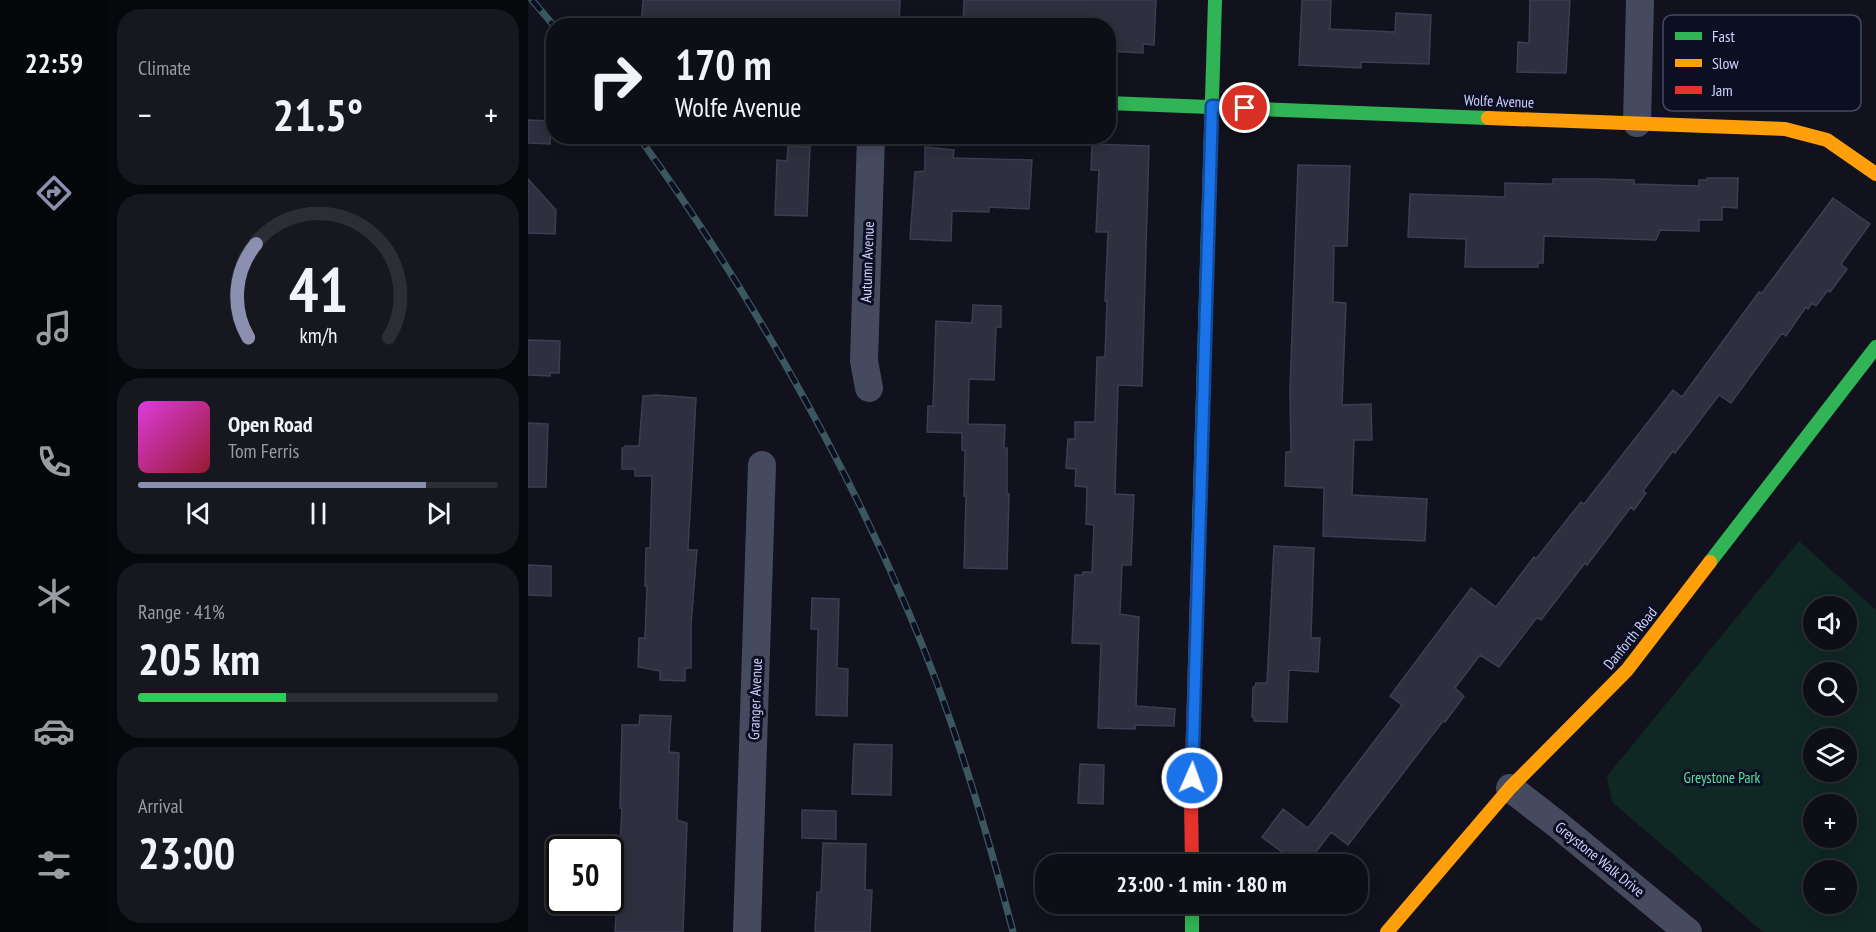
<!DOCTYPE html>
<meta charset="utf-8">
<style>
:root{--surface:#0d0e16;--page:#16171f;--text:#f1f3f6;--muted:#9a9ca1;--line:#2d2e35;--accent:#8b8fb0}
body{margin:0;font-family:"PT Sans Narrow",sans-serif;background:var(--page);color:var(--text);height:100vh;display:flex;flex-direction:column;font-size:22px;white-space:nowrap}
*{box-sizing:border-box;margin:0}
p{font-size:20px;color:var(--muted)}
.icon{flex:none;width:33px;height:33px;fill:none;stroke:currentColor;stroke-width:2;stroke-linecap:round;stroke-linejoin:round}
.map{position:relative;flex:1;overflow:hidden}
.drawer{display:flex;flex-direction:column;gap:9px;padding:9px;background:#07080c;width:420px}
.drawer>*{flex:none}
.top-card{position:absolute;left:18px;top:18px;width:570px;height:126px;border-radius:24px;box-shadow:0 3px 15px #0003,0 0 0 2px var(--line);background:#0d0e16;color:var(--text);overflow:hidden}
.fabs{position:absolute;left:1275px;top:596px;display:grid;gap:12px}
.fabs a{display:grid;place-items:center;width:54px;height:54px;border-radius:50%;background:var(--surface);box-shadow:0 3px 15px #0003,0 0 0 2px var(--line);font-size:30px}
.speed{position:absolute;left:18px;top:836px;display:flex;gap:12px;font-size:30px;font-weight:700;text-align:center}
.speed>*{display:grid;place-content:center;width:78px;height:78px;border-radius:50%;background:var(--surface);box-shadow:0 3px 15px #0003,0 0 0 2px var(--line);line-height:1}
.speed .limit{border:3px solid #111;border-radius:9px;background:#fff;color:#111}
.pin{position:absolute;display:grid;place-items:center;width:51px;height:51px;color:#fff;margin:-26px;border:3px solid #fff;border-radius:50%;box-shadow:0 2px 6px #0007}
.me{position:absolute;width:66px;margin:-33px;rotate:2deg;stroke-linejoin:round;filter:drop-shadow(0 0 4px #0008)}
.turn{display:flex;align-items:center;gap:21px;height:126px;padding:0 30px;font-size:27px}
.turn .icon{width:78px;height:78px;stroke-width:2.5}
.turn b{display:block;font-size:42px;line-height:51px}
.big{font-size:45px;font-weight:700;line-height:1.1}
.drawer .card{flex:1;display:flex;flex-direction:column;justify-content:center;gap:9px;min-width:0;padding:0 21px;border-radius:24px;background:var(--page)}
.drawer .dial{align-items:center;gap:0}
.dial svg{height:156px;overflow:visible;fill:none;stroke:var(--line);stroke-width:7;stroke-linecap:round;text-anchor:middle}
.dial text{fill:var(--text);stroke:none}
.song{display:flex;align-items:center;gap:18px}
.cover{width:72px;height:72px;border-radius:9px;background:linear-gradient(135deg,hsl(300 70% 55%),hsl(350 70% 35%))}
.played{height:6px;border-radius:3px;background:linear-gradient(90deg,var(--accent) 80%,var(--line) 80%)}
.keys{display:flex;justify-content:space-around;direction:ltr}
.heat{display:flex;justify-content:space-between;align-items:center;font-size:33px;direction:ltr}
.charge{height:9px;border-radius:4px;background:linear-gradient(90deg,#34c759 41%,var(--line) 0)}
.trip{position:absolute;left:507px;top:854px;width:333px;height:60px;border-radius:24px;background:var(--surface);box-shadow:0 3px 15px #0003,0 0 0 2px var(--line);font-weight:700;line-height:60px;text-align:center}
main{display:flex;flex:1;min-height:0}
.tabs{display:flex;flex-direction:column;width:108px;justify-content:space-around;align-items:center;background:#050609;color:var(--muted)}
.tabs .icon{width:42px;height:42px}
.tabs .on{color:var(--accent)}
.tabs b{font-size:27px;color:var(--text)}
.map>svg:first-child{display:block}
.green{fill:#0f2823;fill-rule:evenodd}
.building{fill:#2f2f3f;stroke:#3b3d51;stroke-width:1.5}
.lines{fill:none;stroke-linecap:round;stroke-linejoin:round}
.street{stroke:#464a5e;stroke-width:28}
.fast{stroke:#30b455;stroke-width:14}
.slow{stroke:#ff9f0a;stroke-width:14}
.jam{stroke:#e5322d;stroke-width:14}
.rail-casing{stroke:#3b5760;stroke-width:7}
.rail{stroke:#0c0e22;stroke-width:4.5;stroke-dasharray:14;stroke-linecap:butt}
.route-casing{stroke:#114b97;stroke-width:15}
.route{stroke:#1a73e8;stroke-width:10}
.labels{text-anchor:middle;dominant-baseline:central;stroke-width:6;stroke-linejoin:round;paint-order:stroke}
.street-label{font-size:15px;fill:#cdd3ff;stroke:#0c0e22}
.park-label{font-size:15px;fill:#55e3a0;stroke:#0c0e22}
.key{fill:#0c0e22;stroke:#464964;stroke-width:1.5}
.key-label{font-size:16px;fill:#cdd3ff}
</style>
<main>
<nav class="tabs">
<b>22:59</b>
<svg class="icon on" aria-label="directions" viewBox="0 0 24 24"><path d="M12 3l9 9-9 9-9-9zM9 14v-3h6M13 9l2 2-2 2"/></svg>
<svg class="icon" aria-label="music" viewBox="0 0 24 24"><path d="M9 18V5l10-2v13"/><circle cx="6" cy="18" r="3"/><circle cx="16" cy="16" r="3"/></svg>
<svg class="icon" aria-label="phone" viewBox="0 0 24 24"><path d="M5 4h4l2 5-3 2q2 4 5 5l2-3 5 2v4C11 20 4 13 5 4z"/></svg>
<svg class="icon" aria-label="climate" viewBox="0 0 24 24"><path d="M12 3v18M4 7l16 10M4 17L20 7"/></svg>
<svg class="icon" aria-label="car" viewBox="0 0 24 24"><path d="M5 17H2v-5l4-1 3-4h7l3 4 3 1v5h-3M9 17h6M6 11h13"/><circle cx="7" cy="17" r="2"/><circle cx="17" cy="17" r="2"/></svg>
<svg class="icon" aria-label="filters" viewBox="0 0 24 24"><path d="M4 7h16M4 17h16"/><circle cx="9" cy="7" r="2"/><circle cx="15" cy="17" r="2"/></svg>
</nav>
<section class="drawer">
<div class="card"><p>Climate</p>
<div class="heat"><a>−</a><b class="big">21.5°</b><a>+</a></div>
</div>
<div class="card dial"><svg viewBox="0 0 100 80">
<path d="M14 69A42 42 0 1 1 86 69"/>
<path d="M14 69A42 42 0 0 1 18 21" stroke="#8b8fb0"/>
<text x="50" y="56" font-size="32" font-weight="700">41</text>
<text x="50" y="72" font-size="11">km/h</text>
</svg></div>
<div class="card">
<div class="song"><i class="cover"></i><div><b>Open Road</b><p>Tom Ferris</p></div></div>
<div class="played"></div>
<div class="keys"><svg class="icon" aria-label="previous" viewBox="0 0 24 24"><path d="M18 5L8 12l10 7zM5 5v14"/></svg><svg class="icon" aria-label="pause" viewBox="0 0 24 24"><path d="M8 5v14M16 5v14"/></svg><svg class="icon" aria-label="next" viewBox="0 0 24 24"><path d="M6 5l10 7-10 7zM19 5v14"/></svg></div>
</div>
<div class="card"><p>Range · 41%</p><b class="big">205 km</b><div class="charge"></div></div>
<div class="card"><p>Arrival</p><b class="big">23:00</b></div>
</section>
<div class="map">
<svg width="1348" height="932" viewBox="0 0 1348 932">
<rect width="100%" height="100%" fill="#11121d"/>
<path class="green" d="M 1271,541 L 1348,610 L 1348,932 L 1235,932 L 1084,802 L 1079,776 ZM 1286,606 L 1318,606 L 1318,639 L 1286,639 ZM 1286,672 L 1318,672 L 1318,705 L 1286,705 ZM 1286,738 L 1318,738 L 1318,771 L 1286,771 ZM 1286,804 L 1318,804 L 1318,837 L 1286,837 ZM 1286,870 L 1318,870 L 1318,903 L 1286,903 Z"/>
<path class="building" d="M 115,0 L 372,0 L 371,26 L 113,26 Z
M 436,0 L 628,0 L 626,45 L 615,44 L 615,53 L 580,51 L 580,26 L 435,26 Z
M 774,0 L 803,0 L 802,29 L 867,32 L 868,13 L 903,15 L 901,64 L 833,62 L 833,68 L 771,65 Z
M 1002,0 L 1042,0 L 1038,73 L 989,72 L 990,42 L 1001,43 Z
M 0,120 L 23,121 L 22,144 L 0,143 Z
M 564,144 L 621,146 L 614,386 L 590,385 L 587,494 L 606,495 L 603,565 L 594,565 L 592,614 L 611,617 L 608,706 L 647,709 L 646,726 L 607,725 L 607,729 L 570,728 L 573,644 L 544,643 L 547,575 L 555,575 L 555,572 L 564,572 L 566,525 L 558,524 L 559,487 L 547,486 L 548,469 L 538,468 L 540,439 L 547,439 L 547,422 L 567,422 L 569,357 L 577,357 L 579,301 L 577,301 L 580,232 L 568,232 L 571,170 L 563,170 Z
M 260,146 L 282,147 L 279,216 L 247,215 L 249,160 L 259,161 Z
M 397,147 L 426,150 L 425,158 L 504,160 L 501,209 L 461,207 L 461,212 L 424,211 L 423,241 L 382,239 L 387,172 L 397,171 Z
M 770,165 L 822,166 L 819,246 L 806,246 L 805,302 L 818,303 L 814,405 L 843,404 L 844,440 L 826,440 L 824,495 L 899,499 L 897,541 L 795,536 L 796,488 L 757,486 L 758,452 L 763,452 L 762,390 Z
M 1179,178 L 1210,178 L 1209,208 L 1194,207 L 1194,220 L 1171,220 L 1171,231 L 1132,230 L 1128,240 L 1016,236 L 1015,263 L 1010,263 L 1010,267 L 937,267 L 938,239 L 880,237 L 882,194 L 977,197 L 977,183 L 1025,184 L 1025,179 L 1072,179 L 1106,180 L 1106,184 L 1171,186 L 1171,180 L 1179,180 Z
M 0,179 L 28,210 L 27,234 L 0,233 Z
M 1305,198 L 1342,224 L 1313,264 L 1319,269 L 1302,292 L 1300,290 L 1288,306 L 1284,303 L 1280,309 L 1278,307 L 1258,336 L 1254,333 L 1203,403 L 1191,395 L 1147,453 L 1145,451 L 1115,491 L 1118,493 L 1106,510 L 1103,507 L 1059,565 L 1057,563 L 1013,620 L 1010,618 L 1007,620 L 971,667 L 952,655 L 927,688 L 936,696 L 917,722 L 915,721 L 820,845 L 803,832 L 779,864 L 770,864 L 734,837 L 755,809 L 780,828 L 874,705 L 862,696 L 943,588 L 968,607 L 1006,557 L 1008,559 L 1053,502 L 1056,504 L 1145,390 L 1154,397 L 1231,292 L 1234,293 Z
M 445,305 L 473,306 L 473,327 L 468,327 L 466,380 L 441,379 L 440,424 L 477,425 L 476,448 L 479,448 L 479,494 L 481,494 L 479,569 L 436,568 L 438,496 L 436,496 L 437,451 L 434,450 L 434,433 L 399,432 L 400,406 L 405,406 L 408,321 L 444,323 Z
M 0,340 L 32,341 L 31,373 L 22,373 L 22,376 L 0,375 Z
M 129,395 L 168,398 L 160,550 L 169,550 L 163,625 L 163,668 L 157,668 L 157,681 L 132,680 L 132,671 L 110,667 L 111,638 L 117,638 L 119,586 L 117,586 L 118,548 L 122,548 L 124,476 L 107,476 L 107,469 L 94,469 L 94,448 L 97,448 L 97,446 L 111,446 L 115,396 Z
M 0,423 L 20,424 L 18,487 L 0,487 Z
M 746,546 L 786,548 L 783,638 L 792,638 L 790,672 L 761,670 L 759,722 L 726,721 L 726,717 L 724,717 L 725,687 L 727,687 L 728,683 L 739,683 Z
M 0,565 L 23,566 L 23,596 L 0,595 Z
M 284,598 L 311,599 L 309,668 L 320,669 L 319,716 L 288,715 L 290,629 L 283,629 Z
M 112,715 L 143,716 L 141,752 L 151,753 L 149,820 L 159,823 L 155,932 L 87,932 L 94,808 L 92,808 L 94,725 L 111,725 Z
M 326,744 L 364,745 L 363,795 L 324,794 Z
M 552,764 L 576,765 L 575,804 L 550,803 Z
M 274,810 L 308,811 L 308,839 L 274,838 Z
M 295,843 L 338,844 L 337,890 L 344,890 L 342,932 L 287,932 L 289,892 L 293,892 Z"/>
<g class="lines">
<path class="street" d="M 1109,123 L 1112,0
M 341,388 L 336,361 L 343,136
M 982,788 L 1030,825 L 1160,932
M 219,932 L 234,465"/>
<path class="fast" d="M 580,103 L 960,118
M 670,559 L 687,0
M 1182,562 L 1348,347
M 664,903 L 664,932"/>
<path class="slow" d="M 960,118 L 1257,129 L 1299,140 L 1348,174
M 859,932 L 982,788 L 1099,670 L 1182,562"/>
<path class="jam" d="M 664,864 L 663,801 L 670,559"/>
<g class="rail-casing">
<path id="rail" d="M 4,0 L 26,26
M 110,136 C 215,281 311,448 381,613 C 425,716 457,824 485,932"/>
</g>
<use href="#rail" class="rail"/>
</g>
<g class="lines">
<g class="route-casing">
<path id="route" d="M 664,778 L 684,106 L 717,108"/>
</g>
<use href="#route" class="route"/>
</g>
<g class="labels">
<g class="street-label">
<text transform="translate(971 101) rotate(2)">Wolfe Avenue</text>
<text transform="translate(339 262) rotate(-88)">Autumn Avenue</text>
<text transform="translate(1102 638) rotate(-51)">Danforth Road</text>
<text transform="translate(227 699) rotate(-88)">Granger Avenue</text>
<text transform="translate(1072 859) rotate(39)">Greystone Walk Drive</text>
</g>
<g class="park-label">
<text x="1194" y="777">Greystone Park</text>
</g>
</g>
<rect x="1135" y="15" width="198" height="96" rx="9" class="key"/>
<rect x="1147" y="32" width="27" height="8" fill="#30b455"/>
<rect x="1147" y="59" width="27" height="8" fill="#ff9f0a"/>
<rect x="1147" y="86" width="27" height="8" fill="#e5322d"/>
<g class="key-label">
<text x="1184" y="42">Fast</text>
<text x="1184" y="69">Slow</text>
<text x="1184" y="96">Jam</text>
</g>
</svg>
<div class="fabs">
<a><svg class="icon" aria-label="sound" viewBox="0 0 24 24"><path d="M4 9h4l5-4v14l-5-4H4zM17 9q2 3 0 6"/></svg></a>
<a><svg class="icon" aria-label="search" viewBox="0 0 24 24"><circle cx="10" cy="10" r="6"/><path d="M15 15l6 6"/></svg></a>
<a><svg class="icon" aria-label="layers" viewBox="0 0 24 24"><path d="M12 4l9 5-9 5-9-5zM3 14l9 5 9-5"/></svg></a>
<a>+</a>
<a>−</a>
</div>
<div class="speed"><div class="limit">50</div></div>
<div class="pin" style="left:717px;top:108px;background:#d93025"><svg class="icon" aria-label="arrive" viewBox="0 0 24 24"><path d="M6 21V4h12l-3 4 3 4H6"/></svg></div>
<svg class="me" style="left:664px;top:778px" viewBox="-20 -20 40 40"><circle r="17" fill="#1a73e8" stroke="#fff" stroke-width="3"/><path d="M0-11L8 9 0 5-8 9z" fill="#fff"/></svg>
<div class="trip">23:00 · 1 min · 180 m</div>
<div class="top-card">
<div class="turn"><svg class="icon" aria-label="right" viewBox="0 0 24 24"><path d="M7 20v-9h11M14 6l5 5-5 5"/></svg><div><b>170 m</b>Wolfe Avenue</div></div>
</div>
</div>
</main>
